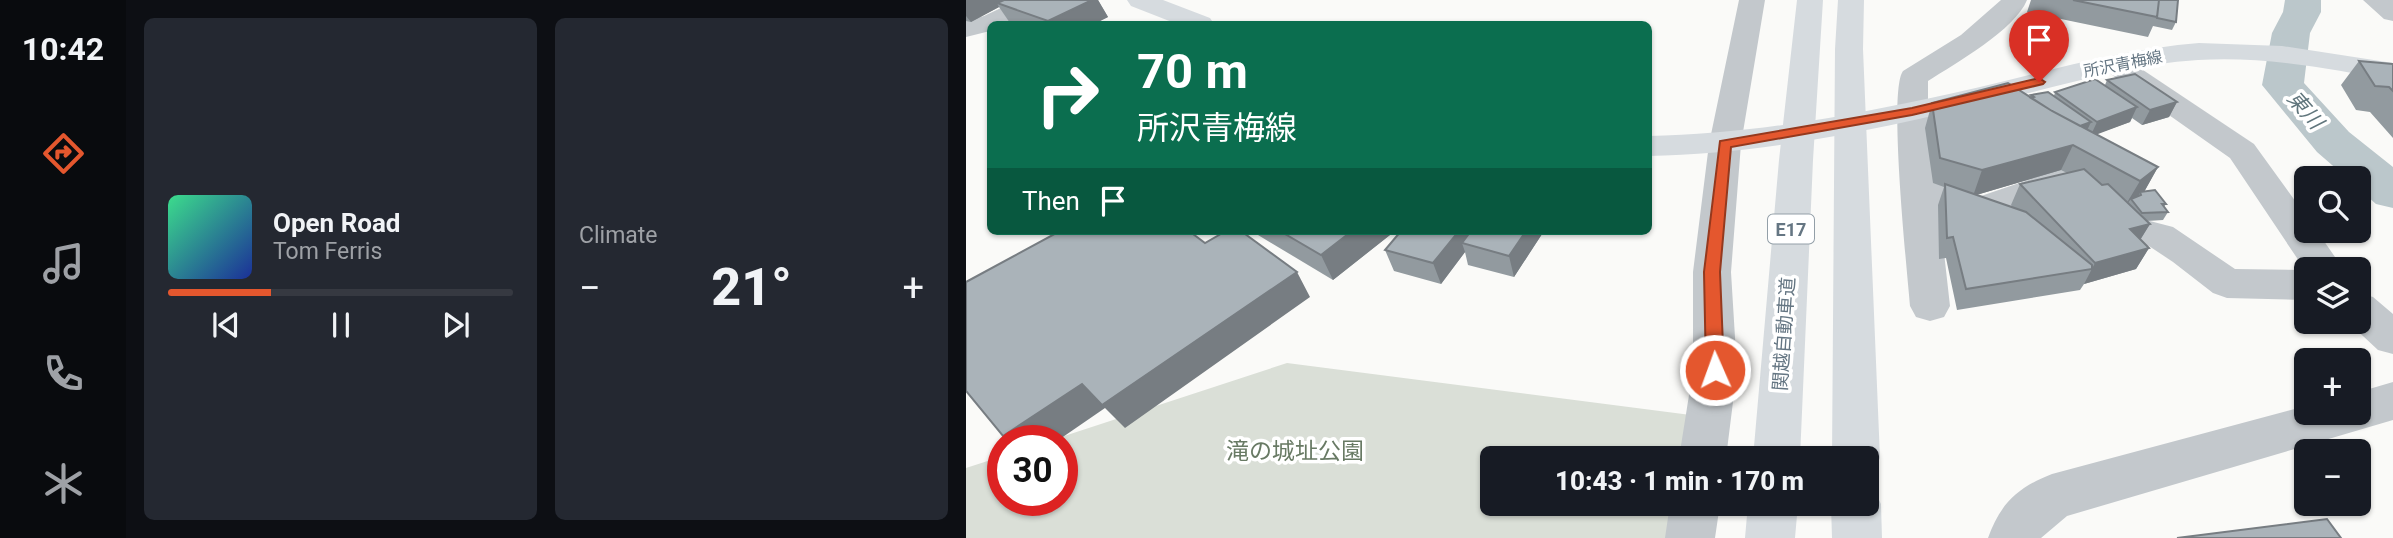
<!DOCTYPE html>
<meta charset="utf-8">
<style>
:root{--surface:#171b24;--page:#242831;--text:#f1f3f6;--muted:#9ea1a6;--line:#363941;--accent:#e4572e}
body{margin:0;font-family:Roboto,"Noto Sans JP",sans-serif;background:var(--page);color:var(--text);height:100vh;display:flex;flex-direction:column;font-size:26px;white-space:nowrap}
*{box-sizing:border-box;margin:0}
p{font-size:23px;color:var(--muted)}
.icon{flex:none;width:38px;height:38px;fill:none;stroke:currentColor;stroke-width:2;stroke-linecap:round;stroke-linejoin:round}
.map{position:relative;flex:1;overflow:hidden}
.side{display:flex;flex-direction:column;gap:18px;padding:18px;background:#0d0f14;width:840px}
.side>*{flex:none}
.guide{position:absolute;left:21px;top:21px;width:665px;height:214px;border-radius:10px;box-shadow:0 2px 5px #0004;background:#0b6e4f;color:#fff;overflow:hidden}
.tools{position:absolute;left:1328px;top:166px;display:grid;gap:14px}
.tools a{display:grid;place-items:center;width:77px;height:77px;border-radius:10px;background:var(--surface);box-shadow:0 2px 5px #0004;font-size:35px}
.speed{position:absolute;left:21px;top:425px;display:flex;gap:14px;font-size:35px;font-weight:700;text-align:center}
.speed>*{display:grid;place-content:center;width:91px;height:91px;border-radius:50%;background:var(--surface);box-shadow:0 2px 5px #0004;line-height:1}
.speed .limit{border:10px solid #d22;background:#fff;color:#111}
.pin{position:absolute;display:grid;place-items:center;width:60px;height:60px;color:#fff;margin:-72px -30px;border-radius:50% 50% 50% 0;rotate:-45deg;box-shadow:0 0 7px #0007}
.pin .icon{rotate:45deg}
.me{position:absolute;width:77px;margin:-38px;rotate:358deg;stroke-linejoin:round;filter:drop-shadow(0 0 5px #0008)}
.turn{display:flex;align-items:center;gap:24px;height:147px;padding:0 35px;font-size:32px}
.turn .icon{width:91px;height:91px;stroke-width:2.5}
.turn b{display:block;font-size:49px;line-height:60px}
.then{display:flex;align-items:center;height:66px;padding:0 35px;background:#0003;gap:14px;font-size:26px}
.big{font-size:52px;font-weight:800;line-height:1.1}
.side .tile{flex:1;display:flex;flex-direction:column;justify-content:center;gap:10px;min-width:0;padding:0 24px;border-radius:10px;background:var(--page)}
.song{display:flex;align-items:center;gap:21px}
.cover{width:84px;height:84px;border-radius:10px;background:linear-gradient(135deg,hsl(150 70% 55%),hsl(230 70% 35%))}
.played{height:7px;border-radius:4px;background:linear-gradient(90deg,var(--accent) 30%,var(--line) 30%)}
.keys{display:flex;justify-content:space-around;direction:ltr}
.heat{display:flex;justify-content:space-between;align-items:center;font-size:38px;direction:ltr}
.side .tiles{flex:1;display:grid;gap:18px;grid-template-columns:repeat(2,1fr)}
.trip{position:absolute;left:514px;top:446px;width:399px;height:70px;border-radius:10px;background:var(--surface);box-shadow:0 2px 5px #0004;font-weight:800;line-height:70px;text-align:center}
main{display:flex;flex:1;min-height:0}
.menu{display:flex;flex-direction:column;width:126px;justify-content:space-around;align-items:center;background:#090b0e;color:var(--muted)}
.menu .icon{width:49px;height:49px}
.menu .on{color:var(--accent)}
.menu b{font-size:32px;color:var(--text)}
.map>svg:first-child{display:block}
.green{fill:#dadfd7}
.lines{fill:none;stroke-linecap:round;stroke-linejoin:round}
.river{fill:#bbc7cb;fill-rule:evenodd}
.minor{fill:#c3c8cc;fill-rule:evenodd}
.major{fill:#d6dbdf;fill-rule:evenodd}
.highway{fill:#d6dbdf;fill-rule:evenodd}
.wall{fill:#929a9f;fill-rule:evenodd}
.shaded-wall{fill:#777d82}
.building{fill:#aab3b9;stroke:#777d82;stroke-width:2}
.route{fill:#e4572e;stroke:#94391e;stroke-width:2}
.labels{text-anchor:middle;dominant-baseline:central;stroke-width:7;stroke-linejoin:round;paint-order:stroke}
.far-street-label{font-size:16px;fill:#657683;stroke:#fff}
.shield{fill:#fff;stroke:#939fa8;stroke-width:2}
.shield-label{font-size:18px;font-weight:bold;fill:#657683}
.street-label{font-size:19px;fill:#657683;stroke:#fff}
.water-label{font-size:21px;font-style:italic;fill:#60757c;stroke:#fff}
.near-park-label{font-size:23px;fill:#687a64;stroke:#fff}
</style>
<main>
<nav class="menu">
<b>10:42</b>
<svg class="icon on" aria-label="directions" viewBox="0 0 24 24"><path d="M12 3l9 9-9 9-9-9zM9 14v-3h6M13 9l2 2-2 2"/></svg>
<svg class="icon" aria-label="music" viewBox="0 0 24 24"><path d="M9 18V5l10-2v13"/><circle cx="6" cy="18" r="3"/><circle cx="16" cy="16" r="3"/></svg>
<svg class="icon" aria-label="phone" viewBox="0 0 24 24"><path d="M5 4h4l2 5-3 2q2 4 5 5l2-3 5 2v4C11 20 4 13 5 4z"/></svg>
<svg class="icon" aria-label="climate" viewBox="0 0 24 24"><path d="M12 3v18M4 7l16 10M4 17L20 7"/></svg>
</nav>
<section class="side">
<div class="tiles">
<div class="tile">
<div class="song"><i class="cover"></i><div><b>Open Road</b><p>Tom Ferris</p></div></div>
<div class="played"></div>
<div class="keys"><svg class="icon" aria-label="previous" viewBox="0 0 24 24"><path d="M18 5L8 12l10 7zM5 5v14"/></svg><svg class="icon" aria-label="pause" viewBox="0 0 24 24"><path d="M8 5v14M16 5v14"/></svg><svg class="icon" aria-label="next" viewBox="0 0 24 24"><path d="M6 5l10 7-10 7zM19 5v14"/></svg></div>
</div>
<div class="tile"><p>Climate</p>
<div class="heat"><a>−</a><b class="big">21°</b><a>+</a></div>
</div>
</div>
</section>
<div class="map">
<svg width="1427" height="538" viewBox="0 0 1427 538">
<rect width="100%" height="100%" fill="#fafaf8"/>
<path class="green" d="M 321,363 L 748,418 L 743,458 L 527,458 L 527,504 L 738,504 L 734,538 L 0,538 L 0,468 L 37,456 L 37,500 L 96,500 L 96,441 L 83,441 Z"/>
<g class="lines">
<path class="river" d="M 1319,0 L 1355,0 L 1355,12 L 1344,33 L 1338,83 L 1383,132 L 1427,167 L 1427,208 L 1410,204 L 1393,189 L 1393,178 L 1381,178 L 1351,152 L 1296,85 L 1306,33 L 1317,12 Z"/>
<path class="minor" d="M 52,0 L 86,0 L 82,6 L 44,24 L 24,24 L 24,31 L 0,37 L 0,21 L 18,16 Z
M 773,0 L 799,0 L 775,144 L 765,272 L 771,370 L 760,458 L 713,458 L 727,370 L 727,272 L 743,144 Z
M 1035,0 L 1061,0 C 1049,30 990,63 962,81 L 962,111 L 970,183 L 1015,196 L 1094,169 L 1106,172 L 1162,200 L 1180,220 L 1207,227 L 1269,269 L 1339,270 L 1264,158 L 1139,70 L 1134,64 L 1139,58 L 1149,55 L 1159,58 L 1288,144 L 1340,216 L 1340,231 L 1351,231 L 1378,270 L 1340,270 L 1340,300 L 1261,298 L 1247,293 L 1207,262 L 1183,246 L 1155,239 L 1136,218 L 1092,193 L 1016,221 L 973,208 L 984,306 L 978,317 L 964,321 L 950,317 L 944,306 C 941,269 922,91 937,71 L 995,35 Z
M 1397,0 L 1427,0 L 1427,21 L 1418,19 Z
M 1393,293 L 1407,297 L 1427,314 L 1427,354 L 1412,350 L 1382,322 L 1393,322 Z
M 1427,382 L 1427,420 L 1101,516 L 1075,538 L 1022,538 C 1034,504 1052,487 1086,474 L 1340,406 L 1340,413 L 1393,413 L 1393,392 Z
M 704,504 L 754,504 L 749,538 L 699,538 Z"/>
<path class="major" d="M 161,0 L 197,0 L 244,18 L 248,24 L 211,24 L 165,6 Z
M 1233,43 L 1316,46 L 1427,63 L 1427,81 C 1363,68 1297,56 1232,60 C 1164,64 1099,85 1034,100 C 917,128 803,154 682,156 L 682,136 C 795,134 904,112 1014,87 C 1086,70 1158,49 1233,43 Z"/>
<path class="highway" d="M 831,0 L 857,0 L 847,160 L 834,458 L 787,458 L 813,160 Z
M 872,0 L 898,0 L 897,49 L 914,458 L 907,473 L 901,475 L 901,458 L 866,458 L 869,49 Z
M 901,485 L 907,488 L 915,504 L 916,538 L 866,538 L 865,504 L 901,504 Z
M 782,504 L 832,504 L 829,538 L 779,538 Z"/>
</g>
<path class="wall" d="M 0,0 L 132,0 L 142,17 L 128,24 L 48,24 L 44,23 L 33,7 L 5,22 L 0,21 Z
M 1065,0 L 1212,0 L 1210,22 L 1206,30 L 1187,26 L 1182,37 L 1061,12 Z
M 1393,61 L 1427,64 L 1427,138 L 1404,112 L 1390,110 L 1375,85 Z
M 1141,80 L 1211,102 L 1203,117 L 1176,125 L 1166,118 L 1164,122 L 1130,134 L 1192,167 L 1178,192 L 1200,204 L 1198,207 L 1202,212 L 1197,220 L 1181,221 L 1184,224 L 1174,240 L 1183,248 L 1170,269 L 1118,284 L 1114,290 L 991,310 L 980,258 L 973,259 L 972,205 L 978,187 L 967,183 L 959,128 L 966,103 L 1064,97 L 1065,95 L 1088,96 L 1089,92 L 1139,85 ZM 1095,170 L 1101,173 L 1054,184 L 1045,205 L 1047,208 L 1010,195 Z
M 290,231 L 429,231 L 367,280 L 292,235 Z
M 435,231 L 578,231 L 548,277 L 502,265 L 499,252 L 475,284 L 428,271 L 419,250 Z"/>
<path class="shaded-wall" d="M 0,0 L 48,0 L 31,3 L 33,7 L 5,22 L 0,16 Z
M 126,0 L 132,0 L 142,17 L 128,24 L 84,24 L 82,21 Z
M 1211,102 L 1203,117 L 1176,125 L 1184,110 Z
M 1171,107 L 1164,122 L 1124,137 L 1131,122 Z
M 1125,122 L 1118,137 L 1104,130 Z
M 1107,145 L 1095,170 L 1007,196 L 1016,170 Z
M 1192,167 L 1178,192 L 1174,192 L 1172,197 L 1165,199 L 1159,206 L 1174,181 Z
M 1184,224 L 1171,245 L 1164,229 Z
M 386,231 L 429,231 L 367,280 L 355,255 Z
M 493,231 L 515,231 L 496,243 L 499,252 L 475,284 L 467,263 Z
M 560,231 L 578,231 L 548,277 L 543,256 Z
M 1183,248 L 1170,269 L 1118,284 L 1129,263 Z
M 331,272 L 344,297 L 159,428 L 139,408 L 91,441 L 44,441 L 37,436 L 116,384 Z"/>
<path class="building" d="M 38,0 L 126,0 L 82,21 L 31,3 Z
M 1107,0 L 1193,0 L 1191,17 Z
M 1193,0 L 1212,0 L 1210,22 L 1191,18 Z
M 1393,61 L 1427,64 L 1427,91 L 1423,87 L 1409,86 Z
M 1169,74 L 1211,102 L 1184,110 L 1141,80 Z
M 1129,79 L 1171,107 L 1131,122 L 1089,92 Z
M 1042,83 L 1086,111 L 1192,167 L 1174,181 L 1107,145 L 1016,170 L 974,158 L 966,103 Z
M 1082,92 L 1125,122 L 1114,126 L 1086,111 L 1065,98 L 1068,97 L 1065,95 Z
M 1118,169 L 1136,185 L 1142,184 L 1184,224 L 1164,229 L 1183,248 L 1129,263 L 1054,184 Z
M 979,184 L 1060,212 L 1126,265 L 1126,269 L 1000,289 L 987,237 L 981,238 Z
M 1189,190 L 1200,204 L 1196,204 L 1202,212 L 1176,213 L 1165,199 L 1175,195 L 1174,192 Z
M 94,231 L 223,231 L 239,243 L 260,231 L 275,231 L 331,272 L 136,405 L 116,384 L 37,436 L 0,391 L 0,282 Z
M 314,231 L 386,231 L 355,255 Z
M 435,231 L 493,231 L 467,263 L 419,250 Z
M 505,231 L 560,231 L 543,256 L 496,243 Z
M 1361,519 L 1375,538 L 1211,538 Z"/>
<path class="route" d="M 1073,78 L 1079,82 L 1077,84 L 946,115 L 765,147 L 754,272 L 758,370 L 756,376 L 749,378 L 743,376 L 740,370 L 738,272 L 754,141 L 946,108 Z"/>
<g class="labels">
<g class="far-street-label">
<text transform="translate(1157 64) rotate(-11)">所沢青梅線</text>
</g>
<rect class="shield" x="802" y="214.5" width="46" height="29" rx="5"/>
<g class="shield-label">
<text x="825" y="229">E17</text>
</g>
<g class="street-label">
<text transform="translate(818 334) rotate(-86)">関越自動車道</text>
</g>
<g class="water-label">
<text transform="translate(1339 110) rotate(49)">東川</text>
</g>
<g class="near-park-label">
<text x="329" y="451">滝の城址公園</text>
</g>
</g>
</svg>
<div class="tools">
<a><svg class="icon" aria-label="search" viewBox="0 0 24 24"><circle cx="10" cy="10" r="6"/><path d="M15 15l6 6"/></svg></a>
<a><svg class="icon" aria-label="layers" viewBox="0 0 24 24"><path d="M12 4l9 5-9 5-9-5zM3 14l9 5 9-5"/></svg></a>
<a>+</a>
<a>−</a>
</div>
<div class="speed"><div class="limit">30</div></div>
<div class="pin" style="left:1073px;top:82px;background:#d93025"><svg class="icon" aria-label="arrive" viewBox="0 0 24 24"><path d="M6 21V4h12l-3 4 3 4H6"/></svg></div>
<svg class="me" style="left:749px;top:370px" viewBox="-20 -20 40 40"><circle r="17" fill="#e4572e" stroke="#fff" stroke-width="3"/><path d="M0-11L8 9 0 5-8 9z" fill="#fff"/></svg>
<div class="trip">10:43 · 1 min · 170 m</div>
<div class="guide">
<div class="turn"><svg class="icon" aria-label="right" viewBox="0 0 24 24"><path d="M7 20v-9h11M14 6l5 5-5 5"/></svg><div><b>70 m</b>所沢青梅線</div></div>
<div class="then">Then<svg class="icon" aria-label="arrive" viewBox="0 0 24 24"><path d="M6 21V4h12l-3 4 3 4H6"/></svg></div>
</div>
</div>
</main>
